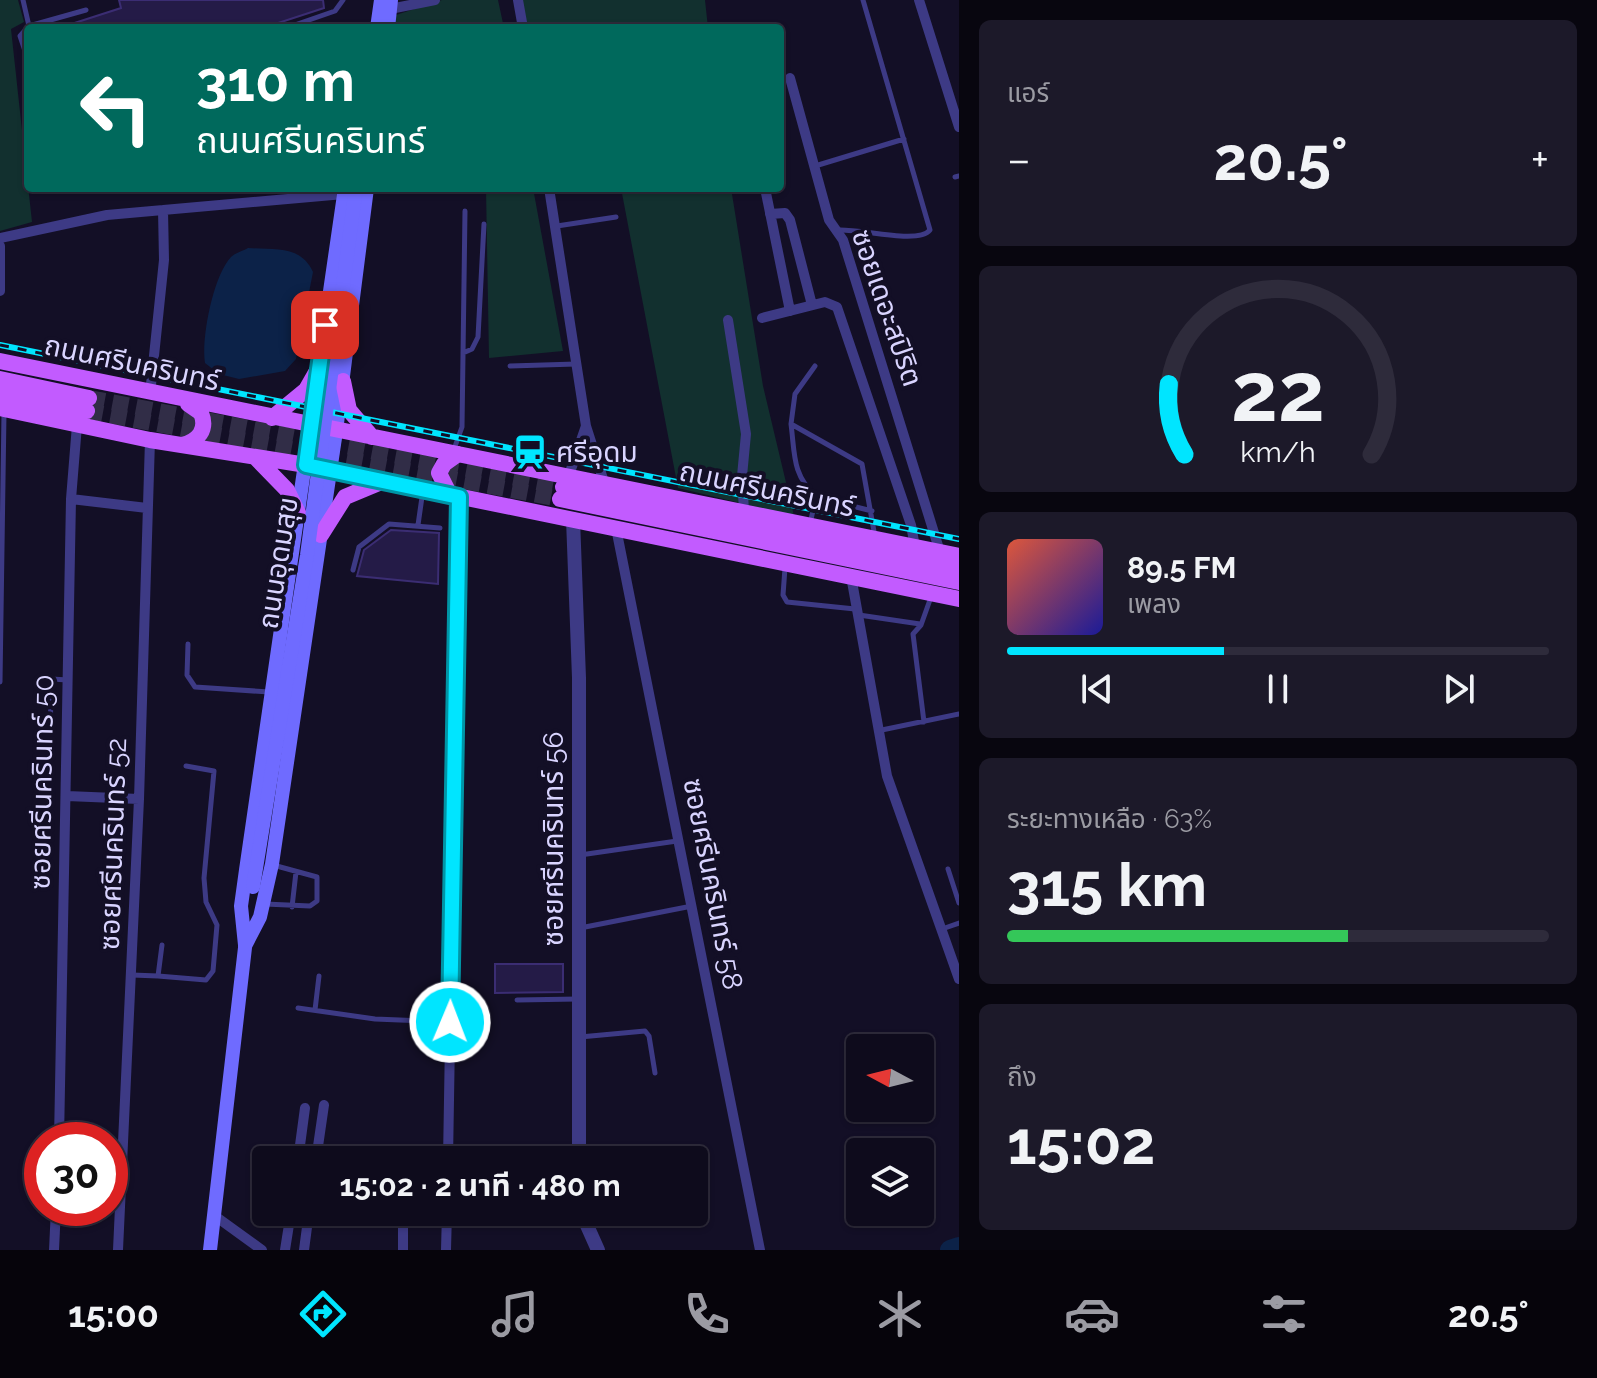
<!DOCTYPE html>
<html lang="th">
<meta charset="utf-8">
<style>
:root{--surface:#0e0b1c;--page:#1c1929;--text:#f1f3f6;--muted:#9b9ba3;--line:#2e2b3b;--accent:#00e5ff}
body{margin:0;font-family:Raleway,"Noto Sans Thai",sans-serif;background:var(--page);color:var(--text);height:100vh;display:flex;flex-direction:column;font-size:30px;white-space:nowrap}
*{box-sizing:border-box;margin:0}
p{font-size:26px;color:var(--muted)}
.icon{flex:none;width:44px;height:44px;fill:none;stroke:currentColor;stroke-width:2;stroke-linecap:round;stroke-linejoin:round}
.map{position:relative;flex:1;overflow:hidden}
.details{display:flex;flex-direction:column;gap:20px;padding:20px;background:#08060f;width:638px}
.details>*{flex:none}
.top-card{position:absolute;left:24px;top:24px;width:760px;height:168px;border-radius:8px;box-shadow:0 2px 6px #0004,0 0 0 2px var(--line);background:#00695c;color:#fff;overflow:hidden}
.needle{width:52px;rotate:277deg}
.buttons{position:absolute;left:846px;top:1034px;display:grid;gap:16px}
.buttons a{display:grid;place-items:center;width:88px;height:88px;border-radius:8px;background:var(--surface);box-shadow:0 2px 6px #0004,0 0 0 2px var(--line);font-size:40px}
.speed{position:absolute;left:24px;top:1122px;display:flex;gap:16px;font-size:40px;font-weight:700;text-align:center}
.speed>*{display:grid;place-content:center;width:104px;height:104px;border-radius:50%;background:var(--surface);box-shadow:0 2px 6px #0004,0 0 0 2px var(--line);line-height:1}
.speed .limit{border:12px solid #d22;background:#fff;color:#111}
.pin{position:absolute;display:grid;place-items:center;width:68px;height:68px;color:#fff;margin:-34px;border-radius:16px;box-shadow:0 4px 12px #0006}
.me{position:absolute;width:88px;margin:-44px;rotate:1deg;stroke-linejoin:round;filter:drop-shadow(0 0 6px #0008)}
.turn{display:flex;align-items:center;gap:28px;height:168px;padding:0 40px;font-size:36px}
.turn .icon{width:104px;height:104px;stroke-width:2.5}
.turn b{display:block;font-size:56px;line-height:68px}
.big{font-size:60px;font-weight:700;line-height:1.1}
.details .card{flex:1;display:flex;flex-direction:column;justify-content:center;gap:12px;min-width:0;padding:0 28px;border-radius:12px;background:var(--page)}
.details .dial{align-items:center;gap:0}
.dial svg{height:208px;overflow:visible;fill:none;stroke:var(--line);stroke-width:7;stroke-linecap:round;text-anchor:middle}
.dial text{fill:var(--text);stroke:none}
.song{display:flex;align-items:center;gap:24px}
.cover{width:96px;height:96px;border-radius:12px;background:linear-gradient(135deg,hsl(10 70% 55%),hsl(240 70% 35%))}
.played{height:8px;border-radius:4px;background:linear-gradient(90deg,var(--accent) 40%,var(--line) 40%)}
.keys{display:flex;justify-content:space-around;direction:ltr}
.heat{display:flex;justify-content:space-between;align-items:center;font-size:44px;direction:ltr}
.charge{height:12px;border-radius:6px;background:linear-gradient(90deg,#34c759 63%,var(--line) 0)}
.trip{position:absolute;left:252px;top:1146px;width:456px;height:80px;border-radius:8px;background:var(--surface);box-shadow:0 2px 6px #0004,0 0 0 2px var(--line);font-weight:700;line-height:80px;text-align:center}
.tabs{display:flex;height:128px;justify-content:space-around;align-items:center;background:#06040b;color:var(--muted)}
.tabs .icon{width:56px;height:56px}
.tabs .current{color:var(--accent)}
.tabs b{font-size:36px;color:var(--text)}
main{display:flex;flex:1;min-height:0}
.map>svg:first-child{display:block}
.green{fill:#12302f}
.water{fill:#0c2248}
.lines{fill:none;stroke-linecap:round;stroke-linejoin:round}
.river{stroke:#0c2248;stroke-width:20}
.building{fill:#241b47;stroke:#3b2d73;stroke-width:2}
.primary-tunnel{stroke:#312d47;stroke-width:16;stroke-dasharray:16 8;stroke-linecap:butt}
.service{stroke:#3d3a85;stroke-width:5}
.minor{stroke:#3d3a85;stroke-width:10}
.tertiary{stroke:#3d3a85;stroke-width:14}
.secondary{stroke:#6f6bff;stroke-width:14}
.primary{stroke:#c25bff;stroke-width:16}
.rail-casing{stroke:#00e5ff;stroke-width:6}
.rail{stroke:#130f26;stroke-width:3;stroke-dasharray:9;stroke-linecap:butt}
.secondary-bridge{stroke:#6f6bff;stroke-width:14}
.route-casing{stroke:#0095a6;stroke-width:20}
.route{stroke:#00e5ff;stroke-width:14}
.labels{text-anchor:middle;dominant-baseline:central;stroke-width:8;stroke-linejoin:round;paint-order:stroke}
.street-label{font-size:28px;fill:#d9d4ff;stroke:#130f26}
.poi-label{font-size:28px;fill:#d9d4ff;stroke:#130f26;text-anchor:start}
</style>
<main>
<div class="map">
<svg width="959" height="1250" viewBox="0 0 959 1250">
<rect width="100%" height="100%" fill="#130f26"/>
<path class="green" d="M 0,0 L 18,0 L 24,22 L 11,29 L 32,222 L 0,231 Z
M 442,0 L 498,0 L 504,28 L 394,28 L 396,15 Z
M 522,0 L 705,0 L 708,28 L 525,28 Z
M 486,188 L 533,188 L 563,351 L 489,358 Z
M 621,188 L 731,188 L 763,386 L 794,516 L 678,488 Z"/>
<path class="water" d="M 248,248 C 274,250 301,245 313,272 L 296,359 L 285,371 L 239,379 L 219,374 L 205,363 C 201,339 213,276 231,257 C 235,253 243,251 248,248 Z"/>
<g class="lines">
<path class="river" d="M 950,1250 L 959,1247"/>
</g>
<path class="building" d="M 119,0 L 323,0 L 324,8 L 263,28 L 59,28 L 121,8 Z
M 391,530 L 439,533 L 438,584 L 357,576 L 364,550 Z
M 495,964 L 563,964 L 563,992 L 495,993 Z"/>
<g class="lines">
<path class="primary-tunnel" d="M 89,398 L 563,487
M 87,411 L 560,499"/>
<path class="service" d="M 23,0 L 29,26 L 20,36 L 28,60
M 29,26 L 86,10
M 286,28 L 335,11 L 343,0
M 815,166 L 904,139
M 955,177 L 959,176
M 557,226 L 616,217
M 837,230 C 859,228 918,245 930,230 L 863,0
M 463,353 L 472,349 L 478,337 L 484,224
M 510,366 L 576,364
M 815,366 L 795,394 L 791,424 L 862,464 L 875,537
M 791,424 C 795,455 792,474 816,497 L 810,524
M 453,452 L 462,427 L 465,211
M 816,497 L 872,511
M 418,525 L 423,490
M 785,568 L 783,595 L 787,602 L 855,609
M 353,570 L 359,547 L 389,524 L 440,528
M 859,615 L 920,624
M 188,644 L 187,675 L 195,687 L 269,692
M 0,682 L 4,413
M 924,722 L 913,634 L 921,625 L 931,597
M 877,731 L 959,714
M 49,839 L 51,679 L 68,680
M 580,855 L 677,841
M 948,869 L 959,903
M 265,904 L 310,906 L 317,901 L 317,877 L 273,865
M 292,907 L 296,872
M 580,928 L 692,906
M 942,929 L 959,923
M 132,975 L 158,976 L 162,945
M 158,976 L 206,980 L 213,971 L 217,925 L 206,902 L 204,878 L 214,771 L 186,766
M 517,1000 L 578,999
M 298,1008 L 375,1019 L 449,1022
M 315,1010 L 319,976
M 580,1037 L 645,1031 L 649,1036 L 655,1073"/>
<path class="minor" d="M 518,0 L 523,28
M 919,0 L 959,127
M 390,9 L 435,0
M 790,78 L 829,220 L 843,240 L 940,552
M 549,188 L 586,426 L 604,482
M 765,188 L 790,311
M 770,214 L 785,213 L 790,220 L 812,305
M 0,238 L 107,215 L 344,194
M 0,246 L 0,291
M 762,318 L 825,302 L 837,307 L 911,525 L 915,547
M 728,320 L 746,434 L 742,476 L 744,511
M 150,394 L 164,260 L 163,210
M 569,475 L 586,426
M 71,499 L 147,508
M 616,528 L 760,1250
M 851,576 L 887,776 L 959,979
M 67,796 L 139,799
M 59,1140 L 71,499 L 77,425
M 298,1160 L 305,1108
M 316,1160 L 324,1105
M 448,1160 L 459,497
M 215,1216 L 262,1250
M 54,1250 L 56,1208
M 118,1250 L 139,799 L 150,440
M 285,1250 L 291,1212
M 304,1250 L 309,1212
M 403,1250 L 403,1212
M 446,1250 L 447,1212"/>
<path class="tertiary" d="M 573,519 L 579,678 L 579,1160
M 581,1212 L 598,1250"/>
<path class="secondary" d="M 377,28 L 381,0
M 388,28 L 391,0
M 245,945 L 241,906 L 246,870 L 345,188
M 245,946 L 260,917 L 272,864 L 336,431 L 367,188
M 210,1250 L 246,939"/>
<path class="primary" d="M 0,361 L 959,556
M 0,379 L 89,398
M 343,381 L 349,410 L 372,437
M 0,393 L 87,411
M 0,408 L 150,440 L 306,465 L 959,599
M 272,418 L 306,390 L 318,369
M 182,445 C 198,441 208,430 201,413 L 188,404
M 255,457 L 287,490 L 299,515
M 563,487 L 959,570
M 450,495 L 439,473 L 444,464 L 458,454
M 560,499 L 959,582
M 321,535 L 345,497 L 381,482"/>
<g class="rail-casing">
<path id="rail" d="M 0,345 L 959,539"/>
</g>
<use href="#rail" class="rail"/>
<path class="secondary-bridge" d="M 253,887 L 307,555 L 356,188"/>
</g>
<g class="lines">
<g class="route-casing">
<path id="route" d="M 325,325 L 306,465 L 459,497 L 450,1022"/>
</g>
<use href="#route" class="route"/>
</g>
<defs>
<g id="station-bare" transform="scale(2.76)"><path d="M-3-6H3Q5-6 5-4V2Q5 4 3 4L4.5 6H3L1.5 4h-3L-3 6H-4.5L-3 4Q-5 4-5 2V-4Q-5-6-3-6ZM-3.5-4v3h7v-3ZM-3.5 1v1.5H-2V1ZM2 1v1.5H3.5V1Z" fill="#00e5ff" stroke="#130f26" stroke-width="2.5" paint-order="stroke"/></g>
</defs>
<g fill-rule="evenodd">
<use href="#station-bare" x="530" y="452"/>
</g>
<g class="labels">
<g class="street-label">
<text transform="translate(887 308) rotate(71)">ซอยเดอะสปิริต</text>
<text transform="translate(132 363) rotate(12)">ถนนศรีนครินทร์</text>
<text transform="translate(767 489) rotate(12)">ถนนศรีนครินทร์</text>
<text transform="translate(278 563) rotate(-81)">ถนนอุดมสุข</text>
<text transform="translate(42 782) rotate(-89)">ซอยศรีนครินทร์ 50</text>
<text transform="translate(553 839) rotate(-90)">ซอยศรีนครินทร์ 56</text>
<text transform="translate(113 844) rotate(-88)">ซอยศรีนครินทร์ 52</text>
<text transform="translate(713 884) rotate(79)">ซอยศรีนครินทร์ 58</text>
</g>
<g class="poi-label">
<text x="556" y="452">ศรีอุดม</text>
</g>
</g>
</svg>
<div class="buttons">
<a><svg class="needle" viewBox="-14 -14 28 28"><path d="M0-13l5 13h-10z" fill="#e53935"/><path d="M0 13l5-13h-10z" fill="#9b9ba3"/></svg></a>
<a><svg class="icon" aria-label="layers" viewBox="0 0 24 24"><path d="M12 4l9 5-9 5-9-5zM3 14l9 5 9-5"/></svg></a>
</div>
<div class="speed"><div class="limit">30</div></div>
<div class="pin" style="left:325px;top:325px;background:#d93025"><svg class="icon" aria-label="arrive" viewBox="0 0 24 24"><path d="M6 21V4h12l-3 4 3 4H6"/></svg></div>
<svg class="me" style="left:450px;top:1022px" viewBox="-20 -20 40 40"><circle r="17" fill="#00e5ff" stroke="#fff" stroke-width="3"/><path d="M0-11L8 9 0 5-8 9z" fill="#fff"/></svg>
<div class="trip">15:02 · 2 นาที · 480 m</div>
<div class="top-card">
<div class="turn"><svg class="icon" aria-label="left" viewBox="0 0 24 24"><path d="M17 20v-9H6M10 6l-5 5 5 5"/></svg><div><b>310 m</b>ถนนศรีนครินทร์</div></div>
</div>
</div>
<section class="details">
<div class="card"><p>แอร์</p>
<div class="heat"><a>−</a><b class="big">20.5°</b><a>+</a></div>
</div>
<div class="card dial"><svg viewBox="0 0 100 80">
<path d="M14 69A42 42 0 1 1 86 69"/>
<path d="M14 69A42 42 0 0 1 8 42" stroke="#00e5ff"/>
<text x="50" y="56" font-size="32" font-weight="700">22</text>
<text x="50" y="72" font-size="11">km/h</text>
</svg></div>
<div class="card">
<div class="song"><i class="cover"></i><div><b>89.5 FM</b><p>เพลง</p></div></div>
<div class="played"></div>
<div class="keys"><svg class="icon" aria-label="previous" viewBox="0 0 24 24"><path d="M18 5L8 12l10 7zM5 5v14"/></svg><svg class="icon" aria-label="pause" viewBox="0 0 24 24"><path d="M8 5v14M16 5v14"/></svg><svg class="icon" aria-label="next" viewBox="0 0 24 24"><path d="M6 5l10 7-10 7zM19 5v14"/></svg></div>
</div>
<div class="card"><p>ระยะทางเหลือ · 63%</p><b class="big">315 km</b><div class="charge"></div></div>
<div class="card"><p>ถึง</p><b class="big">15:02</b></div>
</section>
</main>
<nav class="tabs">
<b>15:00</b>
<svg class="icon current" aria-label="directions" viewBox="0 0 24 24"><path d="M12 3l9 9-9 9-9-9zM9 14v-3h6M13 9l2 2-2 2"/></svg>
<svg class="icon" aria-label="music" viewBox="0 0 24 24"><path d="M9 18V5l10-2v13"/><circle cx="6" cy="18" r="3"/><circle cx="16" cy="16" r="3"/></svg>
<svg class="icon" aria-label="phone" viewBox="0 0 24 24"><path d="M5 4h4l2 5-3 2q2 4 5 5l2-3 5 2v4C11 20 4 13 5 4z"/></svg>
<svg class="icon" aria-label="climate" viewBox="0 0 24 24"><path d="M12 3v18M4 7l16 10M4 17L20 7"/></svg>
<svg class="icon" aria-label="car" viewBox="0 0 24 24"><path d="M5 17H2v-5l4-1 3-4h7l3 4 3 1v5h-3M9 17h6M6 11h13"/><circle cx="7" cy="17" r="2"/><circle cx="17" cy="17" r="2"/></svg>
<svg class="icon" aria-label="filters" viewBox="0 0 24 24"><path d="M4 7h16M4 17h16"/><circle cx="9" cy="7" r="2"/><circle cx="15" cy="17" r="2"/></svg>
<b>20.5°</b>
</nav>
